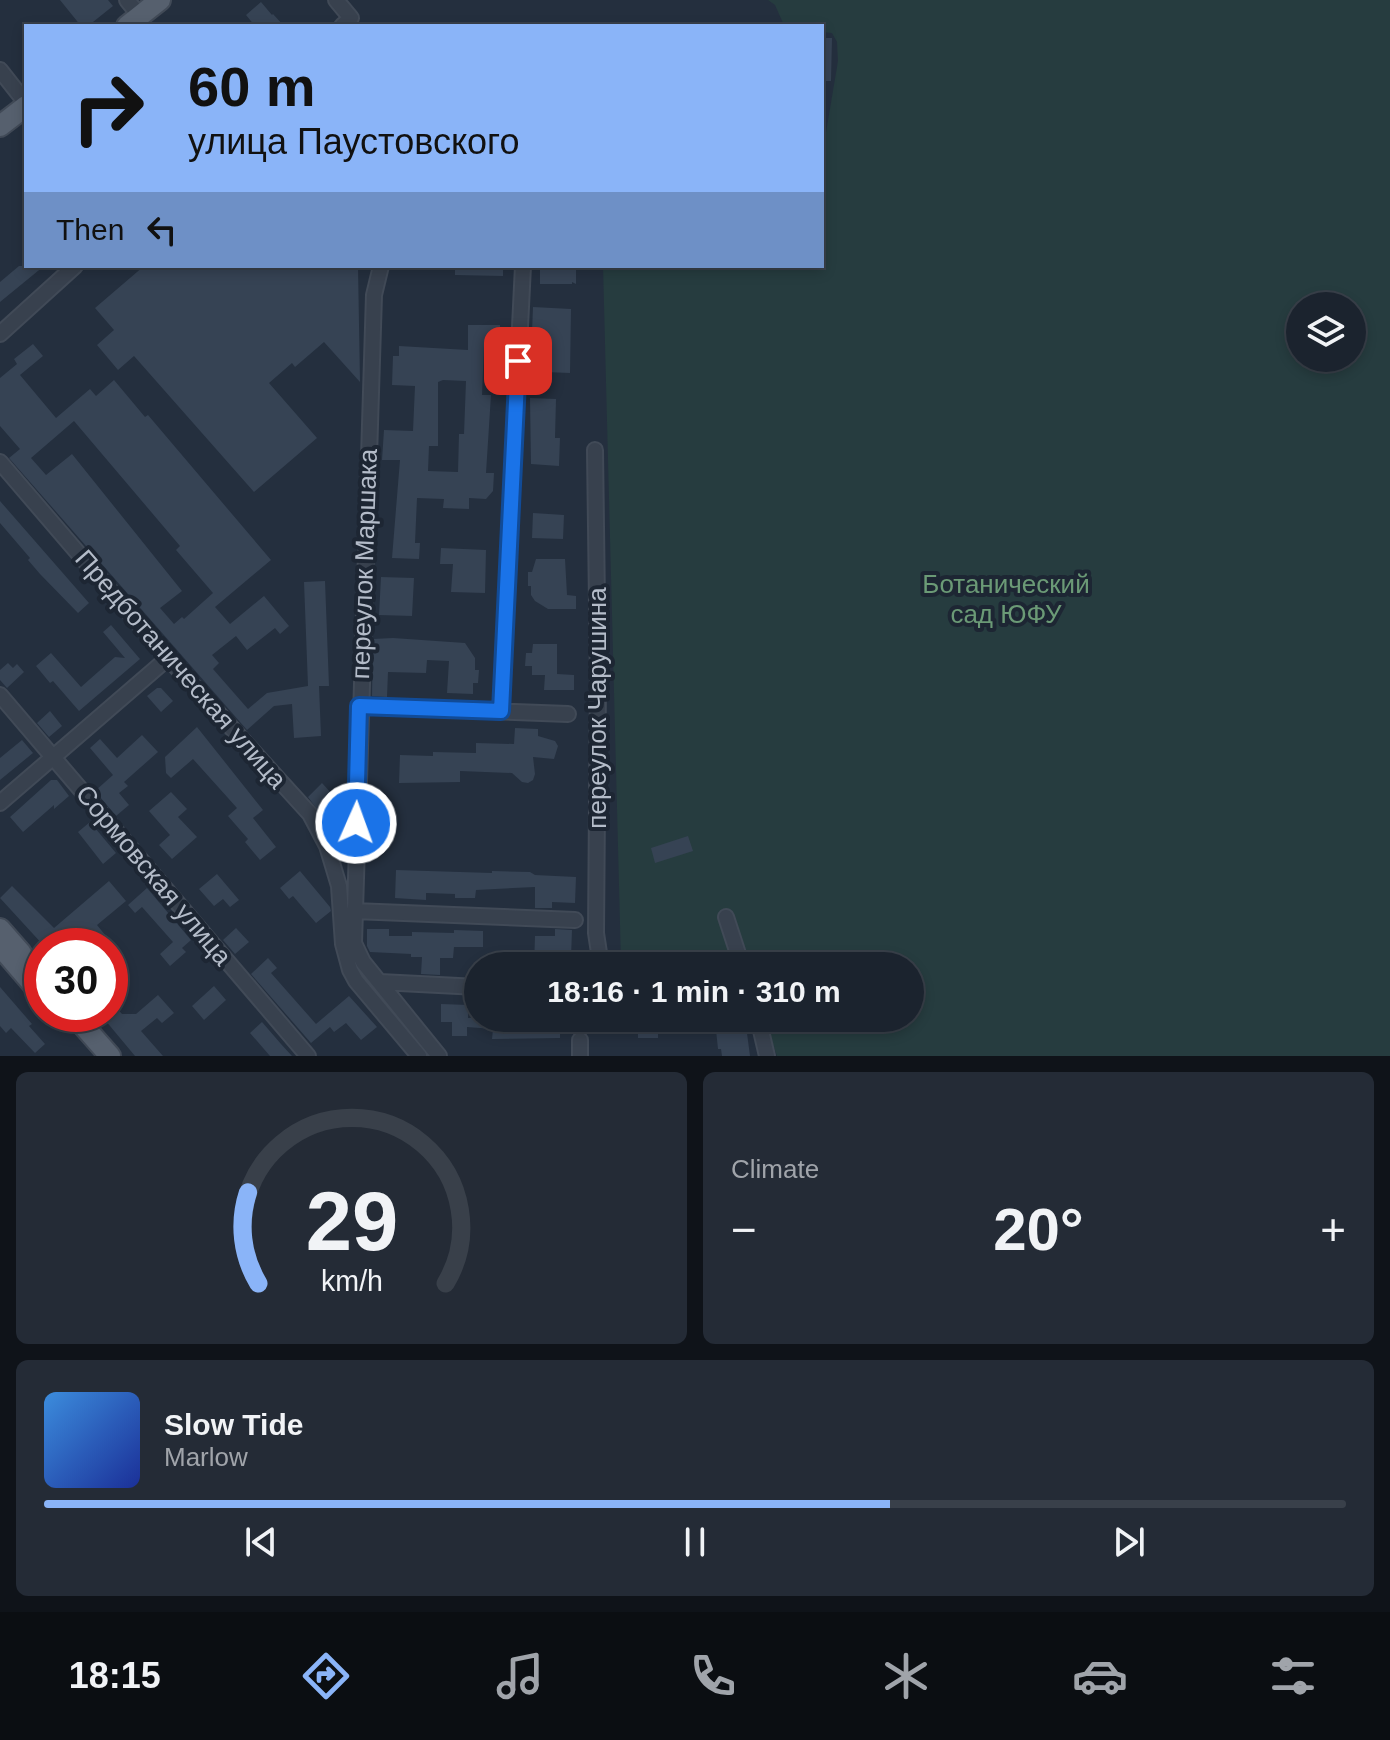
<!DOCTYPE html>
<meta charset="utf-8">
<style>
:root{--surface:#1b232e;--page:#242b36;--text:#f1f3f6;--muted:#a0a4aa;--line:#39404a;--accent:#8ab4f8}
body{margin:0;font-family:Helvetica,sans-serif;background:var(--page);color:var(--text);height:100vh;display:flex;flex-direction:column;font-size:30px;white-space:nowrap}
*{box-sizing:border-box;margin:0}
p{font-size:26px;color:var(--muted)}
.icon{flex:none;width:44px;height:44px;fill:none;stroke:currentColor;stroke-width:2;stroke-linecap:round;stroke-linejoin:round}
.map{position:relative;height:1056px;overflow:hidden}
.drawer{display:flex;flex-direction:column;gap:16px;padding:16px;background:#0f1319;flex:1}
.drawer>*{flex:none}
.hud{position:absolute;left:24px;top:24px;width:800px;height:244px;border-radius:0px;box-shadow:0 4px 12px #0003,0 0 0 2px var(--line);background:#8ab4f8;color:#111;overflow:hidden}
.controls{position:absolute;left:1286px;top:292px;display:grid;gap:16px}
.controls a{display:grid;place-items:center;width:80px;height:80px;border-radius:50%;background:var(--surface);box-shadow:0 4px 12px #0003,0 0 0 2px var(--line);font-size:40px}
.speed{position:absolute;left:24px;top:928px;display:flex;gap:16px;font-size:40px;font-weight:700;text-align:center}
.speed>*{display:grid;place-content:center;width:104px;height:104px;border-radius:50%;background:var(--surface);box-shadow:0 4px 12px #0003,0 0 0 2px var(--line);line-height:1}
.speed .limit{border:12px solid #d22;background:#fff;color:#111}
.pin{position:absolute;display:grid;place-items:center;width:68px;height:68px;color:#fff;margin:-34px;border-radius:16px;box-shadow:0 4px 12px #0006}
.me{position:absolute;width:88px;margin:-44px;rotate:2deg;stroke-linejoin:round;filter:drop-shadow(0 0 6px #0008)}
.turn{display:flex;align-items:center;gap:28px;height:168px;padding:0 32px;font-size:36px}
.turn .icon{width:104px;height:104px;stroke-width:2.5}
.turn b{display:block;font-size:56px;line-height:68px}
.then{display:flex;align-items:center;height:76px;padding:0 32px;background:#0003;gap:16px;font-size:30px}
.big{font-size:60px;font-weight:800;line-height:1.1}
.drawer .card{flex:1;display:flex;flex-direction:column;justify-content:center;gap:12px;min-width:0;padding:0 28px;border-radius:12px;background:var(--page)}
.drawer .dial{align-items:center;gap:0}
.dial svg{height:208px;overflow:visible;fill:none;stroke:var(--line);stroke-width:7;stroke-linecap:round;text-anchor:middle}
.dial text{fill:var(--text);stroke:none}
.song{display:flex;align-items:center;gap:24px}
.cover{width:96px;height:96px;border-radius:12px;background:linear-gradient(135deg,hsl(210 70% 55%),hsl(230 70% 35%))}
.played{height:8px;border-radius:4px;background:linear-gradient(90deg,var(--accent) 65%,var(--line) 65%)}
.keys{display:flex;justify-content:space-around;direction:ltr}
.heat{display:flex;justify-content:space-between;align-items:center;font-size:44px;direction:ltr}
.drawer .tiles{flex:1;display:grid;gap:16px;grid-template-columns:1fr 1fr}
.card:last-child{grid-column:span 2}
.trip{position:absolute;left:464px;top:952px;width:460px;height:80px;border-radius:40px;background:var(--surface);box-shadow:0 4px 12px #0003,0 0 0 2px var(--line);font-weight:800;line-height:80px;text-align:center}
.dock{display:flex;height:128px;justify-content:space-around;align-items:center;background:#0b0e12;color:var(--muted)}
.dock .icon{width:56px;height:56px}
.dock .on{color:var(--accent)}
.dock b{font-size:36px;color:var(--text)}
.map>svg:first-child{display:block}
.green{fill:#263c3f;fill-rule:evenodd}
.building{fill:#364354;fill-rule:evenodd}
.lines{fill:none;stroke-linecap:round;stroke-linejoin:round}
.street-casing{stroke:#414a57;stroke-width:18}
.primary-casing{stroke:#414a57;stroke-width:24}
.street{stroke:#38414e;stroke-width:14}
.primary{stroke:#56606e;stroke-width:20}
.route-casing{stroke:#114b97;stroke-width:20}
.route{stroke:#1a73e8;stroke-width:14}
.labels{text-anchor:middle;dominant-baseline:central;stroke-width:8;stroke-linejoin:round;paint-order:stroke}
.street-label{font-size:26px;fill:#b4bcc9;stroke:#1d2633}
.park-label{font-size:26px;fill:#6b9a76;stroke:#1d2633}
</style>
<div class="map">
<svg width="1390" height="1056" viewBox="0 0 1390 1056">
<rect width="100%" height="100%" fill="#242f3e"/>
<path class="green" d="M 768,0 L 1390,0 L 1390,1056 L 777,1056 L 764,1018 L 910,1018 L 910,966 L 636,966 L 621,963 L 603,266 L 822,266 L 823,150 L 838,61 L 837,42 L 832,33 L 822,32 L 822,26 L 789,26 L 783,23 L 775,5 ZM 1300,306 L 1352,306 L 1352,358 L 1300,358 Z"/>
<path class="building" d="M 60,0 L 108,0 L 113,6 L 88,26 L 81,26 Z
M 261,2 L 272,15 L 273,14 L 284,26 L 255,26 L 246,15 Z
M 822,38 L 832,38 L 831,81 L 822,81 Z
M 19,266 L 44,266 L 0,302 L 0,282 Z
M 144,266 L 358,266 L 360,382 L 324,342 L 295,367 L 292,363 L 269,383 L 317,438 L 254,492 L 134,356 L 118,370 L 97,345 L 114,330 L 95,308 Z
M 455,266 L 503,266 L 503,276 L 455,275 Z
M 540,266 L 576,266 L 576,284 L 572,282 L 572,284 L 540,284 Z
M 533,307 L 571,309 L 570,373 L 545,372 L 546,332 L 532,332 Z
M 468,325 L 500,325 L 500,341 L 496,341 L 495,347 L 484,347 L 482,395 L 491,395 L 486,473 L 494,473 L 493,491 L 486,499 L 469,498 L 469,509 L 443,508 L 444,499 L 417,498 L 415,543 L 420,543 L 419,559 L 392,558 L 400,460 L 382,460 L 384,430 L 413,431 L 415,386 L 392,385 L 393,356 L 399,356 L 399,346 L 468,350 ZM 443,380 L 466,381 L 464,434 L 459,434 L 458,472 L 428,471 L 429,446 L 438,446 L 438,382 Z
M 33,344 L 43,356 L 20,375 L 56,418 L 90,389 L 96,396 L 114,380 L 145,417 L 148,415 L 271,560 L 215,607 L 230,624 L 264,596 L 289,626 L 280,634 L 275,628 L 247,650 L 236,636 L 212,655 L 219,663 L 213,669 L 248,709 L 267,693 L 308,686 L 304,582 L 325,581 L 329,686 L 319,686 L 321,736 L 294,738 L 292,704 L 274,706 L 247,730 L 9,458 L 20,449 L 0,426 L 0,378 L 17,364 L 14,359 ZM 74,421 L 180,546 L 176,550 L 213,593 L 184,619 L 182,617 L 174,624 L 160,608 L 182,591 L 72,454 L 46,475 L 31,458 Z
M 530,398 L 556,399 L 555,438 L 560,438 L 559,466 L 531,464 Z
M 0,501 L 89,603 L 78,613 L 40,574 L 28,560 L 30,558 L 0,523 Z
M 533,513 L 564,515 L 563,539 L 532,538 Z
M 441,548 L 486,550 L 485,593 L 451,592 L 453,564 L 440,564 Z
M 536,559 L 565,559 L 567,595 L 576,596 L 576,609 L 548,609 L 535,601 L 531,595 L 531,586 L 528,586 L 528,572 L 532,572 Z
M 381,577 L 414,578 L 412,616 L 379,615 Z
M 111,625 L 140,659 L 79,711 L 53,681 L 50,683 L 36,666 L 51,653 L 81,687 L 115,657 L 125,658 L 103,632 Z
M 393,638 L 465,643 L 475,658 L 475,670 L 479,670 L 478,683 L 473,683 L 473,694 L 447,693 L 449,661 L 427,660 L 426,673 L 388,672 L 387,697 L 372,696 L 373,639 Z
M 533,644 L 557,644 L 557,674 L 574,675 L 574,690 L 544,690 L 545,675 L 532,675 L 532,666 L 525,666 L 526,653 L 532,653 Z
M 8,663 L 13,668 L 17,664 L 24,672 L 7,688 L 0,680 L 0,670 Z
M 157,688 L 161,688 L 173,701 L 161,712 L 147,696 Z
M 50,711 L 62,726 L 49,737 L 37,723 Z
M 197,727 L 263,810 L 253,818 L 276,847 L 260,860 L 245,842 L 248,839 L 228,816 L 237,808 L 193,759 L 171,778 L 166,773 L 165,757 Z
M 515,728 L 538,729 L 538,736 L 555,741 L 558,746 L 554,759 L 533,757 L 535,774 L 533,780 L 528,783 L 522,782 L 512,773 L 460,771 L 460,782 L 399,783 L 400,755 L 433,756 L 433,752 L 476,753 L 476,743 L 514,744 Z
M 142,735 L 158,752 L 124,782 L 128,786 L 119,793 L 129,805 L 116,816 L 95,791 L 113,775 L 90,748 L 100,739 L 117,758 Z
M 22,740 L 33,753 L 0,780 L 0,758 Z
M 51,780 L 57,780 L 69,796 L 54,809 L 54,805 L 23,832 L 10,817 Z
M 322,783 L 342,805 L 325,820 L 308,797 Z
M 171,792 L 187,809 L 178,817 L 197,837 L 172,859 L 159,845 L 170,835 L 149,811 Z
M 90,822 L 116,853 L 103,864 L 78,832 Z
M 688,836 L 693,851 L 655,863 L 651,848 Z
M 396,870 L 492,873 L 492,871 L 530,872 L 535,875 L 576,877 L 575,903 L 552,902 L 552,908 L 535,908 L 535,887 L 476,890 L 475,898 L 455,898 L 455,894 L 426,893 L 426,900 L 395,898 Z
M 300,871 L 330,907 L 331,911 L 316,923 L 293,896 L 289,899 L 280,888 Z
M 217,874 L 239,900 L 230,907 L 223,899 L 214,906 L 199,889 Z
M 109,881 L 126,901 L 97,925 L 114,946 L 44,946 L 0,898 L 12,886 L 54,928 Z
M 147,888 L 191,940 L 182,948 L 186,952 L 170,966 L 160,954 L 173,942 L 142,907 L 135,913 L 128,905 Z
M 236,928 L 249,942 L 235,954 L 223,940 Z
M 367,929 L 389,929 L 389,936 L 412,936 L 412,932 L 454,933 L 454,930 L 483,931 L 483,947 L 454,947 L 453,958 L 440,958 L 440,975 L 421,974 L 422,957 L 411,957 L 411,954 L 370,952 L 367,946 Z
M 555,929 L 572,930 L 571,958 L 556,957 L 564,966 L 534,966 L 535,936 L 555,936 Z
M 268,958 L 277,968 L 271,973 L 316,1024 L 349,996 L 377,1027 L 361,1040 L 346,1023 L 334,1032 L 330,1027 L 311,1043 L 251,974 Z
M 214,986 L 226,1000 L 204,1020 L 192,1006 Z
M 0,987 L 32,1024 L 29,1026 L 45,1044 L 35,1053 L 11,1028 L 6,1033 L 0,1026 Z
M 158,995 L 174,1013 L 162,1023 L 157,1018 L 141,1031 L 163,1056 L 135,1056 L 100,1014 L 110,1014 L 110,1000 L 122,1014 L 136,1014 Z
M 441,1004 L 468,1005 L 468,1018 L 560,1018 L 560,1038 L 492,1039 L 493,1029 L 467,1027 L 467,1036 L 452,1036 L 452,1022 L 441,1022 Z
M 638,1018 L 745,1018 L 750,1056 L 722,1056 L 721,1049 L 718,1049 L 716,1030 L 658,1032 L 658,1038 L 638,1038 Z
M 262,1022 L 281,1044 L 292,1056 L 270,1056 L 250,1033 Z"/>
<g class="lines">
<g class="street-casing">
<path id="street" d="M 127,0 L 140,16
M 336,0 L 351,18 L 342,26
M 0,70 L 26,103
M 381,266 L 374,295 L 354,943 L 363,962 L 439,1056
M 0,334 L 75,266
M 595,450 L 598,680 L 596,933 L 601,966
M 0,462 L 168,658 L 310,814 L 327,846 L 339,886 L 343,944 L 350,970 L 356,981 L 419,1056
M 0,695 L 308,1056
M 359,706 L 568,714
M 501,711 L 523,266
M 0,803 L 168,658
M 354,911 L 575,920
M 726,917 L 742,966
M 380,982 L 478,987
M 758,1018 L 767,1056
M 580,1056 L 580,1040"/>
</g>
<g class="primary-casing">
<path id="primary" d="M 127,26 L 160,0
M 0,126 L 26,106
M 0,929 L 21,953
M 0,946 L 42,995
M 73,1014 L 110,1056"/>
</g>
<use href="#street" class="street"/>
<use href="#primary" class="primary"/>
</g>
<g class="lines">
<g class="route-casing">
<path id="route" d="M 356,823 L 359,706 L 501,711 L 518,361"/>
</g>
<use href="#route" class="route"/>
</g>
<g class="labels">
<g class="street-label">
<text transform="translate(364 564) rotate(-88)">переулок Маршака</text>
<text transform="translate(181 669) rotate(49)">Предботаническая улица</text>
<text transform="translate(597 708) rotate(-90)">переулок Чарушина</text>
<text transform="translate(154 875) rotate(50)">Сормовская улица</text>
</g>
<g class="park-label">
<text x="1006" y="584">Ботанический<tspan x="1006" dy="30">сад ЮФУ</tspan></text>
</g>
</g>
</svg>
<div class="controls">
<a><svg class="icon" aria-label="layers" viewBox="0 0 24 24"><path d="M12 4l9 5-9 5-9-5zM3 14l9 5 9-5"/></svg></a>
</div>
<div class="speed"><div class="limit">30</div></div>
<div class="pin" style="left:518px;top:361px;background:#d93025"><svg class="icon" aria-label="arrive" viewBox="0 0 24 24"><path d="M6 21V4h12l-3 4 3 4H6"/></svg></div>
<svg class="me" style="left:356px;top:823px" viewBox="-20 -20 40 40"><circle r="17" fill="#1a73e8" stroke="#fff" stroke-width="3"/><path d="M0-11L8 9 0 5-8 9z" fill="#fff"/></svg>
<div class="trip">18:16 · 1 min · 310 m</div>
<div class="hud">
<div class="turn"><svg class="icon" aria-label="right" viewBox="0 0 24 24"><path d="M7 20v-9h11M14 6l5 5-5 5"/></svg><div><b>60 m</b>улица Паустовского</div></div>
<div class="then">Then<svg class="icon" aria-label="left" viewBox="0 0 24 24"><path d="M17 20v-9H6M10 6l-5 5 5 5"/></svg></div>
</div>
</div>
<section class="drawer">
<div class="tiles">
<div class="card dial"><svg viewBox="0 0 100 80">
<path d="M14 69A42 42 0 1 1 86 69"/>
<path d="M14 69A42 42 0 0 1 10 34" stroke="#8ab4f8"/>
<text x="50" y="56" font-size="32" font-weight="700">29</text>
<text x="50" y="72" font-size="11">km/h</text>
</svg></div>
<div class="card"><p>Climate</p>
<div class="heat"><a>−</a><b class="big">20°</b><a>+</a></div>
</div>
<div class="card">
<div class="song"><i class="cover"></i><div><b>Slow Tide</b><p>Marlow</p></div></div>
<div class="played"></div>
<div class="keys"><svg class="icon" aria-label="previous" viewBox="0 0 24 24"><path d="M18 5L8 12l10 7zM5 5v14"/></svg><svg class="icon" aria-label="pause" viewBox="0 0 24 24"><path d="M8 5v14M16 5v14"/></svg><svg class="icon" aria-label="next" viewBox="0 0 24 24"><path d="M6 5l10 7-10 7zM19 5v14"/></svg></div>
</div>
</div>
</section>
<nav class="dock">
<b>18:15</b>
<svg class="icon on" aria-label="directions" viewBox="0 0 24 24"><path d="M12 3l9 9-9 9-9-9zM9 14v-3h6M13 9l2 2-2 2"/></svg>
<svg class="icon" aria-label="music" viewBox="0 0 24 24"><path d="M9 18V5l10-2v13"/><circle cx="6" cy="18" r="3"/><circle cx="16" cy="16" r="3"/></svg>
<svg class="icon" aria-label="phone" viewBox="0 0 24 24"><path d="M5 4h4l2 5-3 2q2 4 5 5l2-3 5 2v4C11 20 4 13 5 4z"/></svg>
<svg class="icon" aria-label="climate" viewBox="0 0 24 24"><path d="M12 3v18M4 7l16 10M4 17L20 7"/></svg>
<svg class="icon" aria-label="car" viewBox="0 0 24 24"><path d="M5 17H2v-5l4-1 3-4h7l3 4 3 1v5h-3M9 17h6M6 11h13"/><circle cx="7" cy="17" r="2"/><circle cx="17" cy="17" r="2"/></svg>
<svg class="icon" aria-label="filters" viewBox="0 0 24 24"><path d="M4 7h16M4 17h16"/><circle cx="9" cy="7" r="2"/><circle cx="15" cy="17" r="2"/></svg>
</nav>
